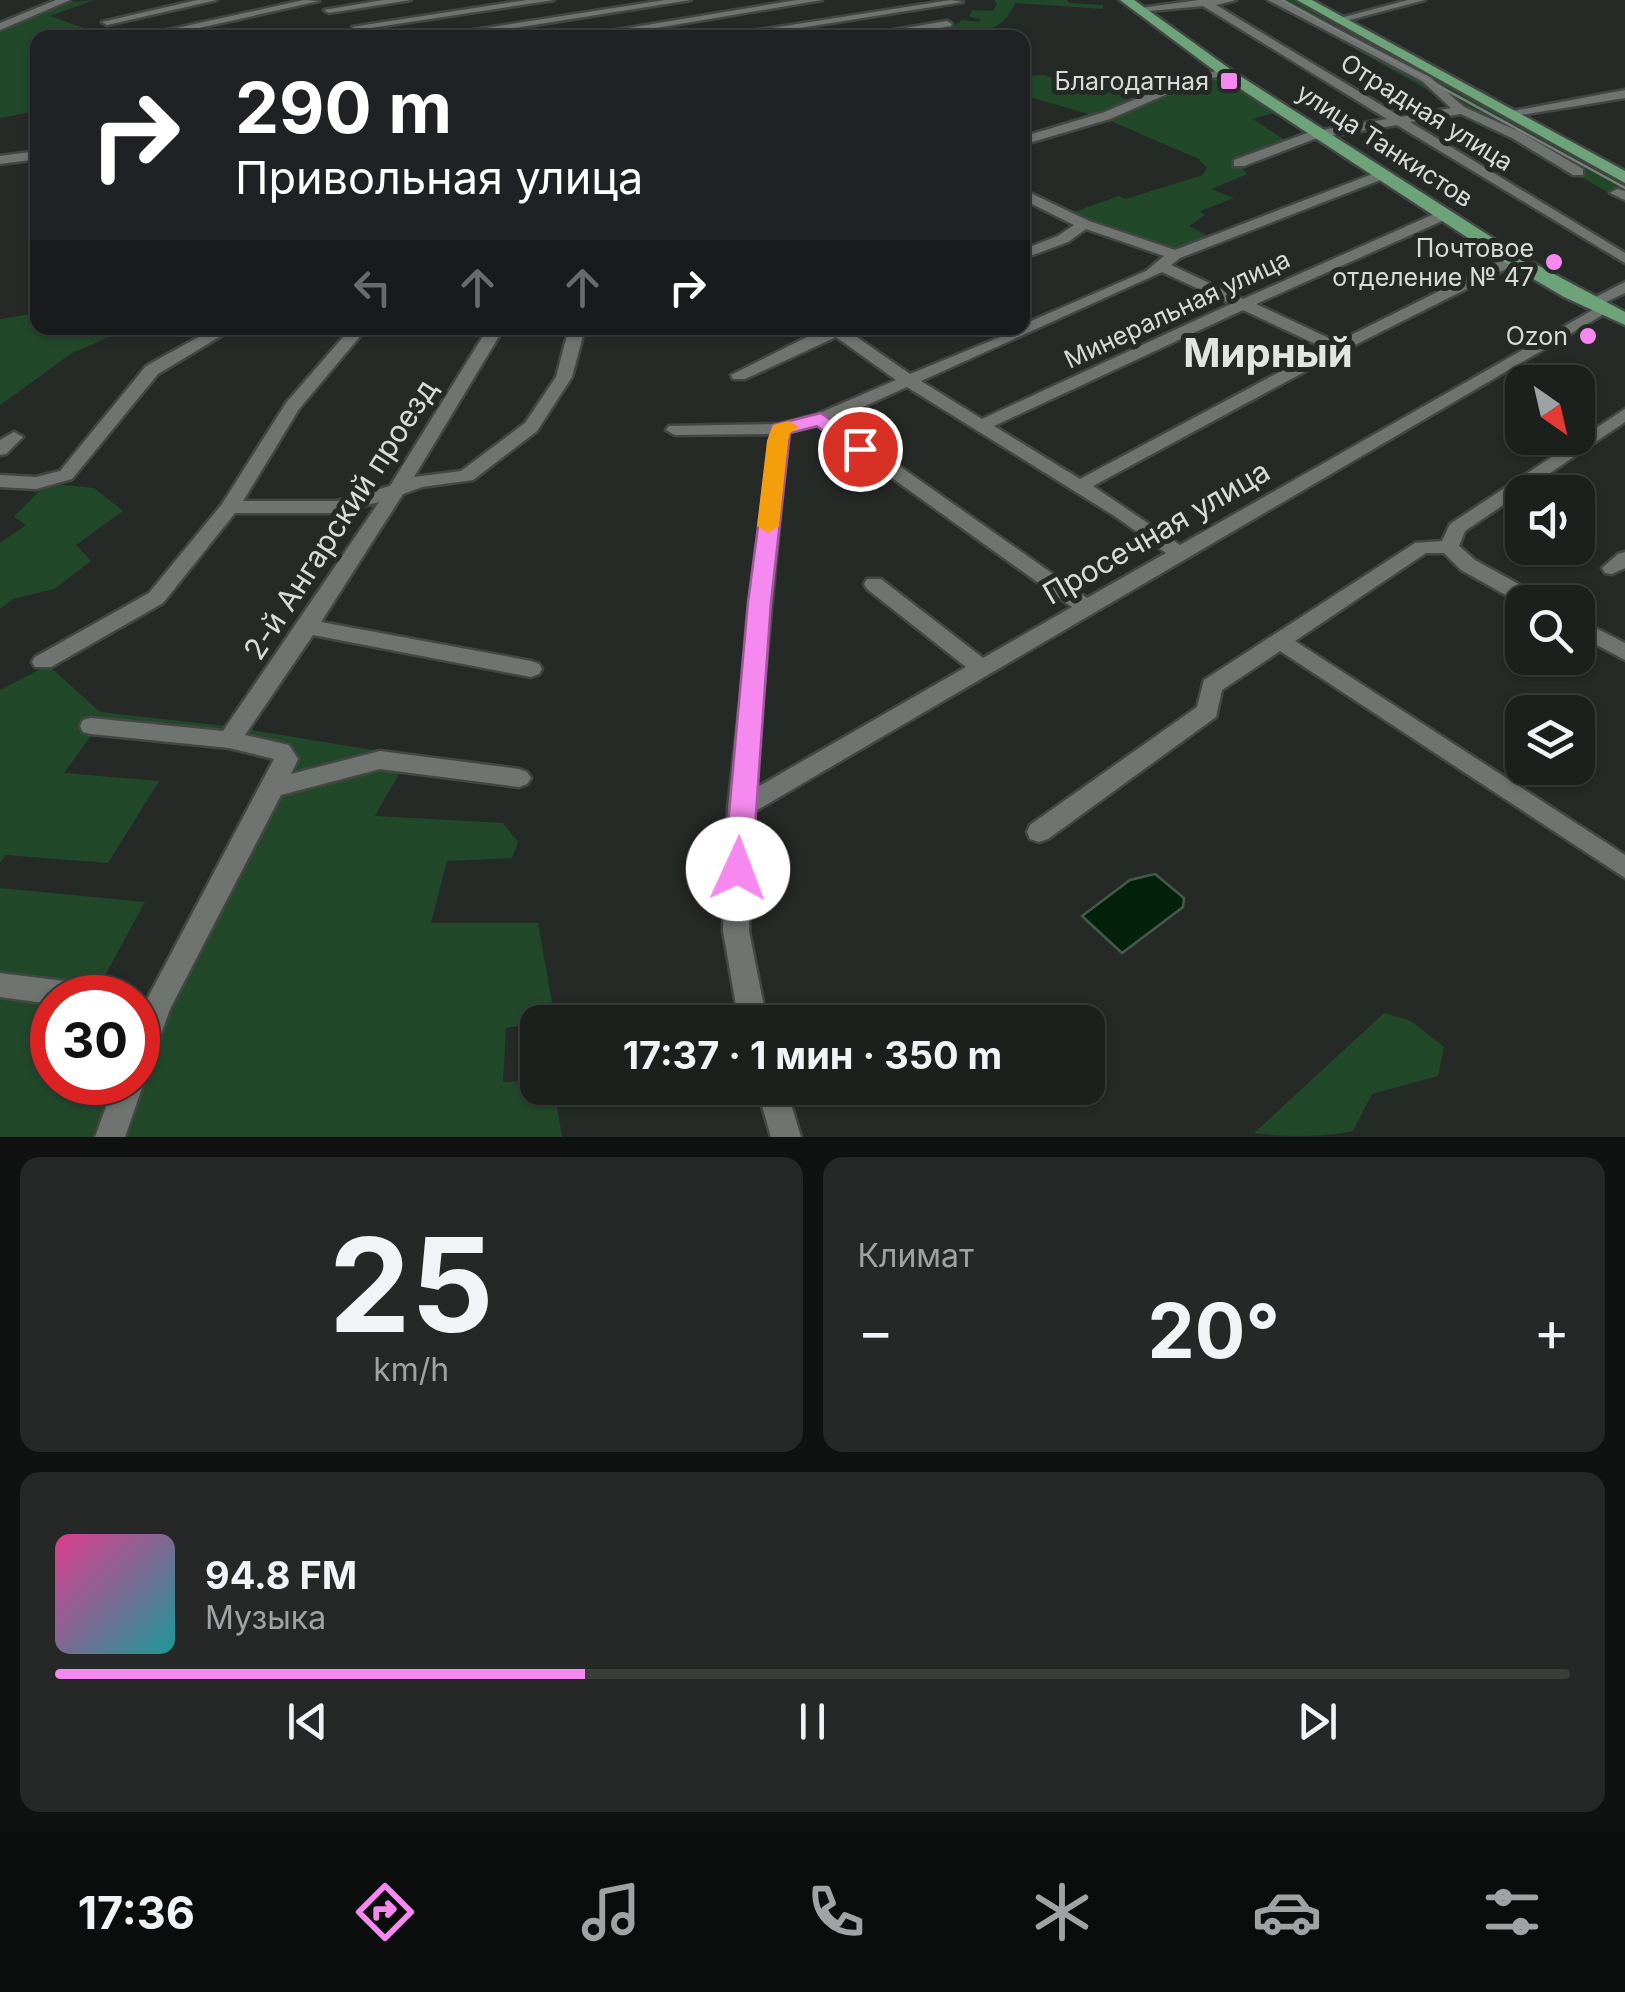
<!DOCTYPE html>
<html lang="ru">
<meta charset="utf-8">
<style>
:root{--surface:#1c201d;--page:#252826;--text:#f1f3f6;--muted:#a0a3a4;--line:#3a3e3b;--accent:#f589ef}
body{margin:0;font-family:Inter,sans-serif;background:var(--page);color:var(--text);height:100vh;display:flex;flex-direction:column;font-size:38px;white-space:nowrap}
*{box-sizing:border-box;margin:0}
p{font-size:32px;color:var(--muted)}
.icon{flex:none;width:55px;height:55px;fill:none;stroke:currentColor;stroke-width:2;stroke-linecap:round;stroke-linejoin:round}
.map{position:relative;height:1137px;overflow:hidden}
.sheet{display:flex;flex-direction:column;gap:20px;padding:20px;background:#0f1210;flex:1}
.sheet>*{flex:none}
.banner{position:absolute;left:30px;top:30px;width:1000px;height:305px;border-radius:20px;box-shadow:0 2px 8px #0004,0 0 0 2px var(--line);background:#202124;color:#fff;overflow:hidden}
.needle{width:65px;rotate:146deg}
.fabs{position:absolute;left:1505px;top:365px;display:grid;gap:20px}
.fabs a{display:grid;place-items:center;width:90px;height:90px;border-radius:20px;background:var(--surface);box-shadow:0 2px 8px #0004,0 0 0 2px var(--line);font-size:50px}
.speed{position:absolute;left:30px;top:975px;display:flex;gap:20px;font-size:50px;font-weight:700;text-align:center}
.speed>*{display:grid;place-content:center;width:130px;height:130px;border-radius:50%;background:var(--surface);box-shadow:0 2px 8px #0004,0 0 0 2px var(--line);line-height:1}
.speed .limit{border:15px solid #d22;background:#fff;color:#111}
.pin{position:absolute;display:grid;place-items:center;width:85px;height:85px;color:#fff;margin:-42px;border:5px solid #fff;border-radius:50%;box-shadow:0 2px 10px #0007}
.me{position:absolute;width:110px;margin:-55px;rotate:2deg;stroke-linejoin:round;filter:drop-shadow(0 0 8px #0008)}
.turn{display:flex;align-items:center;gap:35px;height:210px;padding:0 40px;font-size:45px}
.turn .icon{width:130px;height:130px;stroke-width:2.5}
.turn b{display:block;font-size:70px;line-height:85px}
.lanes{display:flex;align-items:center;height:95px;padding:0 40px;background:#0003;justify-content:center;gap:50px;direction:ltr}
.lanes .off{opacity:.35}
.big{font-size:75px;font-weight:700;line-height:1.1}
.sheet .tile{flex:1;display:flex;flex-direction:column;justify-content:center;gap:15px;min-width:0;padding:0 35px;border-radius:20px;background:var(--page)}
.sheet .dial{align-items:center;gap:0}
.dial b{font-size:130px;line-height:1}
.song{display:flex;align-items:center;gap:30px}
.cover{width:120px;height:120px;border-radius:15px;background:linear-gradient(135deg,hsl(330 70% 55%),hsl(180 70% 35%))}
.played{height:10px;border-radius:5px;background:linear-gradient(90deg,var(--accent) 35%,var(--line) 35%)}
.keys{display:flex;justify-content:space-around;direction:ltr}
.heat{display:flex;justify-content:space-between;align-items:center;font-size:55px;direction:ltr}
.sheet .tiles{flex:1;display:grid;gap:20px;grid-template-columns:1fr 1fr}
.tile:last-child{grid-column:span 2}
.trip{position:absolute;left:520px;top:1005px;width:585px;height:100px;border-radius:20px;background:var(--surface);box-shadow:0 2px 8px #0004,0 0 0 2px var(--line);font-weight:700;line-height:100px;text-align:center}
.menu{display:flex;height:160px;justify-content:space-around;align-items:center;background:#0b0d0c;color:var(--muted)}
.menu .icon{width:70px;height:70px}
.menu .selected{color:var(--accent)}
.menu b{font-size:45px;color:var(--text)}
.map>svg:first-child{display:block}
.green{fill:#22482a}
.water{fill:#04210b;stroke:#445949;stroke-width:2.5}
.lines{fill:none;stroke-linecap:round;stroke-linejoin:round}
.minor-casing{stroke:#434744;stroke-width:5}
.major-casing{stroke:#434744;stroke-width:5}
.minor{fill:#707471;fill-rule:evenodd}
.major{fill:#6da378;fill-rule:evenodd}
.tram{stroke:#797c7a;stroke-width:2.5}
.route{fill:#f589ef;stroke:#9f599b;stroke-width:2.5}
.slow{fill:#f59e0b}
.poi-dot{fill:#f589ef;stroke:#262a27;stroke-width:4}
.labels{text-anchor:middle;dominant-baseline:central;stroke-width:10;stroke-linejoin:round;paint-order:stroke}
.far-poi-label{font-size:25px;fill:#d8dbd9;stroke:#262a27;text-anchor:end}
.far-street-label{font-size:25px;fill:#d8dbd9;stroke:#262a27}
.street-label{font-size:30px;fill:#d8dbd9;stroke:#262a27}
.district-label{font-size:40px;font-weight:bold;fill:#e0e5e0;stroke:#262a27}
</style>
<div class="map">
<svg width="1625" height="1137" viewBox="0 0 1625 1137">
<rect width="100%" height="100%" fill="#262a27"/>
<path class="green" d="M 94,0 L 50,16 L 109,37 L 38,38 L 37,111 L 0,118 L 0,29 L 66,2 Z
M 994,0 L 1067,0 L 1069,3 L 1103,5 L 1103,9 L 1015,3 C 1004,34 967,38 939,37 L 962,20 L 979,22 L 981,19 L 969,17 L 972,10 L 993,11 L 997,4 Z
M 1269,0 L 1296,0 L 1306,5 L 1625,182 L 1625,202 Z
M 1224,74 L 1281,111 L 1253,119 L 1292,145 L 1241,166 L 1247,174 L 1211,189 L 1234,198 L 1200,211 L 1205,215 L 1189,226 L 1210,237 L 1174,250 L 1071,213 L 1119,196 L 1125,199 L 1203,175 L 1207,168 L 1199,159 L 1106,119 L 1180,86 Z
M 1044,75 L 1138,99 L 1099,117 L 1023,95 L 1022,76 Z
M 37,313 L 38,328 L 130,328 L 72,353 L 0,405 L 0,319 Z
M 64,485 L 94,488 L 123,511 L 76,545 L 91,561 L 54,589 L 13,599 L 0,609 L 0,543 L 26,525 L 14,517 L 44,486 Z
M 48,665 L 100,712 L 234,727 L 226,737 L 95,730 L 64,773 L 159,781 L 108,863 L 6,855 L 0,863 L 0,690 Z
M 245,729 L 409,756 L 375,816 L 503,823 L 518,842 L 512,858 L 447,861 L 431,923 L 538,923 L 555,1020 L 506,1028 L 503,1082 L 537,1081 L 538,1088 L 554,1088 L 562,1137 L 122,1137 L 170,1011 L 291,760 L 248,740 Z
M 0,888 L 145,902 L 97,990 L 153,998 L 138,1038 L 138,998 L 52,998 L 52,1082 L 120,1083 L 99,1137 L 0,1137 Z
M 1384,1013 L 1411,1021 L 1444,1047 L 1438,1076 L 1372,1094 L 1353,1131 C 1326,1137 1282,1137 1254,1133 Z"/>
<path class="water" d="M 1155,874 L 1184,898 L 1183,907 L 1122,953 L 1082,916 L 1130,880 Z"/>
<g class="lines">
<g class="minor-casing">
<path id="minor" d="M 56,0 L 70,0 L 0,30 L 0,23 Z
M 197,0 L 217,0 L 107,25 L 102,22 Z
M 304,0 L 319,1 L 154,38 L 131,38 Z
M 383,0 L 411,0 L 329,13 L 324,10 Z
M 527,0 L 554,0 L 357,30 L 352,27 Z
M 665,0 L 691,0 L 452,38 L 422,38 Z
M 797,0 L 822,0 L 597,38 L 568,38 Z
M 951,0 L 963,2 L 737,38 L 707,38 Z
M 1199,0 L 1236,0 L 1216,5 L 1401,117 L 1451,108 L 1422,81 L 1268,0 L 1281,0 L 1430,77 L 1464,107 L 1520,132 L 1583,169 L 1583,175 L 1573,175 L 1512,138 L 1461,114 L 1410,122 L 1625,253 L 1625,263 L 1397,125 L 1317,138 L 1244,166 L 1234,166 L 1234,160 L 1310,132 L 1387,119 L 1203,6 L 1138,12 L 1133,9 Z
M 1408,0 L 1425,0 L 1338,23 L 1333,20 Z
M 947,21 L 952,24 L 951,26 L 876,38 L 845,38 Z
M 1226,68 L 1232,71 L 1230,73 L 1183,87 L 1110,119 L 1022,145 L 1022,137 L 1102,113 L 1175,83 Z
M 1625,90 L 1625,98 L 1508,117 L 1502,113 Z
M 38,151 L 38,159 L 0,164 L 0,156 Z
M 1383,170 L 1390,174 L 1388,177 L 1180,258 L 1171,265 L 1243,299 L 1441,211 L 1451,211 L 1451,217 L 1256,304 L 1337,342 L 1502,260 L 1520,258 L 1527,262 L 1510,267 L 1343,351 L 1093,486 L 1180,545 L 1598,307 L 1608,307 L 1611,310 L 752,813 L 749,931 L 767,1022 L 739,1022 L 723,931 L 728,808 L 771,434 L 675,435 L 666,430 L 669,426 L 780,424 L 815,415 L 896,380 L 836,337 L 745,379 L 733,379 L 731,375 L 825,328 L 851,328 L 848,331 L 910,374 L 1022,328 L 1022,325 L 1146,271 L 1164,256 L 1086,229 L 1068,242 L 1022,259 L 1022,250 L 1058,236 L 1074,225 L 1022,199 L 1022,189 L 1089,221 L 1175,250 ZM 1162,272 L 1231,304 L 982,419 L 921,381 ZM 1243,310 L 1324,348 L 1080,479 L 994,426 ZM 907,387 L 1116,517 L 1166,553 L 1087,598 L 834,420 ZM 818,425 L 1072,607 L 983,658 L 881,579 L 867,579 L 864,584 L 867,589 L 966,667 L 754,789 L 788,432 Z
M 1617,189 L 1625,191 L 1625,200 L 1610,193 Z
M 1625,282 L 1625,293 L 1595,307 L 1585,307 L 1582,304 Z
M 215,328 L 234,328 L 158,374 L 72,479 L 36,489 L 0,487 L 0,475 L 36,477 L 60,471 L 146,366 Z
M 351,328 L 367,328 L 299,409 L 243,501 L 337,501 L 390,486 L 488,328 L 504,328 L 414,477 L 461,471 L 525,423 L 556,377 L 569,328 L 585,328 L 572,377 L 537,431 L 473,480 L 422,487 L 403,494 L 321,622 L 531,661 L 539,664 L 542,669 L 539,674 L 531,677 L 313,635 L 245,735 L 289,745 L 298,759 L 291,774 L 380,751 L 519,769 L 527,772 L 531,778 L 527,784 L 519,787 L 380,769 L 281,795 L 170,1009 L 148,1071 L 141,1074 L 144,1082 L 125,1137 L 95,1137 L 115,1082 L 138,1082 L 138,1023 L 143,1007 L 274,759 L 229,748 L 91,734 L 83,732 L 80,726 L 83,720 L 91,718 L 223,731 L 379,502 L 337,513 L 235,513 L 163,603 L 51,667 L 35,667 L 32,662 L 35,657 L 149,593 L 222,504 L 286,403 Z
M 1625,409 L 1625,422 L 1465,531 L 1459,546 L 1475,560 L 1542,597 L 1545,602 L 1522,604 L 1461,570 L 1444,553 L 1426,553 L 1295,641 L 1625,855 L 1625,878 L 1280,651 L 1222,690 L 1216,717 L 1048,839 L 1039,842 L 1030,839 L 1027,832 L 1030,825 L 1197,707 L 1204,680 L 1415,543 L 1442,541 L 1450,524 Z
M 14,432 L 23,437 L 6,454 L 0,455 L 0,440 Z
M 1625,552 L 1625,568 L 1612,574 L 1605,573 L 1602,568 L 1618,554 Z
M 1578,619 L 1625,643 L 1625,660 L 1578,635 Z
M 0,973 L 104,986 L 114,989 L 118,998 L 52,998 L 52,1004 L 0,997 Z
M 757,1088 L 786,1088 L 801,1137 L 771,1137 Z"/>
</g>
<g class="major-casing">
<path id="major" d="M 1120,0 L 1134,0 L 1237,74 L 1524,258 L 1625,312 L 1625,325 L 1564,297 L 1511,266 L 1227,80 Z
M 1297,0 L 1312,0 L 1625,171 L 1625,183 Z"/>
</g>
<use href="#minor" class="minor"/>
<use href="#major" class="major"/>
<path class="tram" d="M 1282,0 L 1625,188"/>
</g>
<path class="route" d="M 821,413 L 871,449 L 860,455 L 853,453 L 817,426 L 790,433 L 771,602 L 752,869 L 748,877 L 738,881 L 728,877 L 724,869 L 748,602 L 771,429 L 773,425 Z"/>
<path class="slow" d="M 789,421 L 799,427 L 790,433 L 788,441 L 779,526 L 768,533 L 757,526 L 767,441 L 773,425 Z"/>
<g class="poi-dot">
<rect x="1219" y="71" width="20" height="20" rx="5"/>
<circle cx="1554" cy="262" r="10"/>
<circle cx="1588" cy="336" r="10"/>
</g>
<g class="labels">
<g class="far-poi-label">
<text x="1209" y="81">Благодатная</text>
<text x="1534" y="248">Почтовое<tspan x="1534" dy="29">отделение № 47</tspan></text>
<text x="1568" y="336">Ozon</text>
</g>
<g class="far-street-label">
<text transform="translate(1427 112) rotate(32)">Отрадная улица</text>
<text transform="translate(1385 145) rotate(33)">улица Танкистов</text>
<text transform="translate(1177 309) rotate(-25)">Минеральная улица</text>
</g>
<g class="street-label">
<text transform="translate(340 519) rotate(-57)">2-й Ангарский проезд</text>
<text transform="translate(1156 532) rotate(-30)">Просечная улица</text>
</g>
<g class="district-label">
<text x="1268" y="352">Мирный</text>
</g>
</g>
</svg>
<div class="fabs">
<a><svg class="needle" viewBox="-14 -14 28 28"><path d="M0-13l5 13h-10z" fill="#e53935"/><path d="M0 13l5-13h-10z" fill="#a0a3a4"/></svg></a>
<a><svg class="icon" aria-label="sound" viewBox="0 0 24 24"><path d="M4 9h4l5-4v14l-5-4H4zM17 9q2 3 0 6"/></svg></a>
<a><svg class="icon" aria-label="search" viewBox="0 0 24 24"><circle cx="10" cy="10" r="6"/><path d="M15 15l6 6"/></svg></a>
<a><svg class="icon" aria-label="layers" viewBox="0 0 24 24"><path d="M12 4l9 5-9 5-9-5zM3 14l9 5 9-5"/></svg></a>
</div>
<div class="speed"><div class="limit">30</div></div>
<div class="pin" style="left:860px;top:449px;background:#d93025"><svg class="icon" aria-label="arrive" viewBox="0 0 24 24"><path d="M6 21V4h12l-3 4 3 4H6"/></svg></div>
<svg class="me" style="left:738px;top:869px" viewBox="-20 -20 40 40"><circle r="19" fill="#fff"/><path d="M0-13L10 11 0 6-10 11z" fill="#f589ef"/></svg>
<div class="trip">17:37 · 1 мин · 350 m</div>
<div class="banner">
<div class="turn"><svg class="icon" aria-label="right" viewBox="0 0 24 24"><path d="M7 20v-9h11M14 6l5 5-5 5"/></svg><div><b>290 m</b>Привольная улица</div></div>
<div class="lanes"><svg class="icon off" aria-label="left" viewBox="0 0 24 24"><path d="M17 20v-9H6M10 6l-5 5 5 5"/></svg><svg class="icon off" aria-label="ahead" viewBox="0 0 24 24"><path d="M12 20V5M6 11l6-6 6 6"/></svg><svg class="icon off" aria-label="ahead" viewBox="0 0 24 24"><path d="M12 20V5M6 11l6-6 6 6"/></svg><svg class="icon" aria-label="right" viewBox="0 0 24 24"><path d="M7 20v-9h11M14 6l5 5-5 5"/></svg></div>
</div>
</div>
<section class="sheet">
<div class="tiles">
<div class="tile dial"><b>25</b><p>km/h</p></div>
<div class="tile"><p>Климат</p>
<div class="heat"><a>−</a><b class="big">20°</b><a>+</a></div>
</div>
<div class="tile">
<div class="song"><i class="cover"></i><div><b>94.8 FM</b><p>Музыка</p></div></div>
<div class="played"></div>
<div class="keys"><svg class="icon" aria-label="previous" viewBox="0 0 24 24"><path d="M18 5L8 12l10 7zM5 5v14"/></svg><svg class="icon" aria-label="pause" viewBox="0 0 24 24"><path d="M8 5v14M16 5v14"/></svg><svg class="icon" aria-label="next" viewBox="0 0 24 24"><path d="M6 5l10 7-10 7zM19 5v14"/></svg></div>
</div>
</div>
</section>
<nav class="menu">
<b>17:36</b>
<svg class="icon selected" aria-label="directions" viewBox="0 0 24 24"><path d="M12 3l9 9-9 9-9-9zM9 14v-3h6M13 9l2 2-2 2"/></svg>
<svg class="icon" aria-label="music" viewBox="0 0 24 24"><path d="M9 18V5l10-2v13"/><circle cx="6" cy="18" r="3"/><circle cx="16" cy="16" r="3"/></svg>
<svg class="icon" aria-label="phone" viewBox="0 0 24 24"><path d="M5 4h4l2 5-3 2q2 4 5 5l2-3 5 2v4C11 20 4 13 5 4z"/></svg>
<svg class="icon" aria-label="climate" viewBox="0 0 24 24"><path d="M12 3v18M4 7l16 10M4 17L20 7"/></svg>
<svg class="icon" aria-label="car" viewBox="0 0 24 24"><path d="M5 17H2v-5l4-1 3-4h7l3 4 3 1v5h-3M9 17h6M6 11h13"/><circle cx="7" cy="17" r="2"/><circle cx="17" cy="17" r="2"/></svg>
<svg class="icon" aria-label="filters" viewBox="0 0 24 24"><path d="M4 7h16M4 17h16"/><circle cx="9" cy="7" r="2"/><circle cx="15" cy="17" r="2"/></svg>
</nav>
